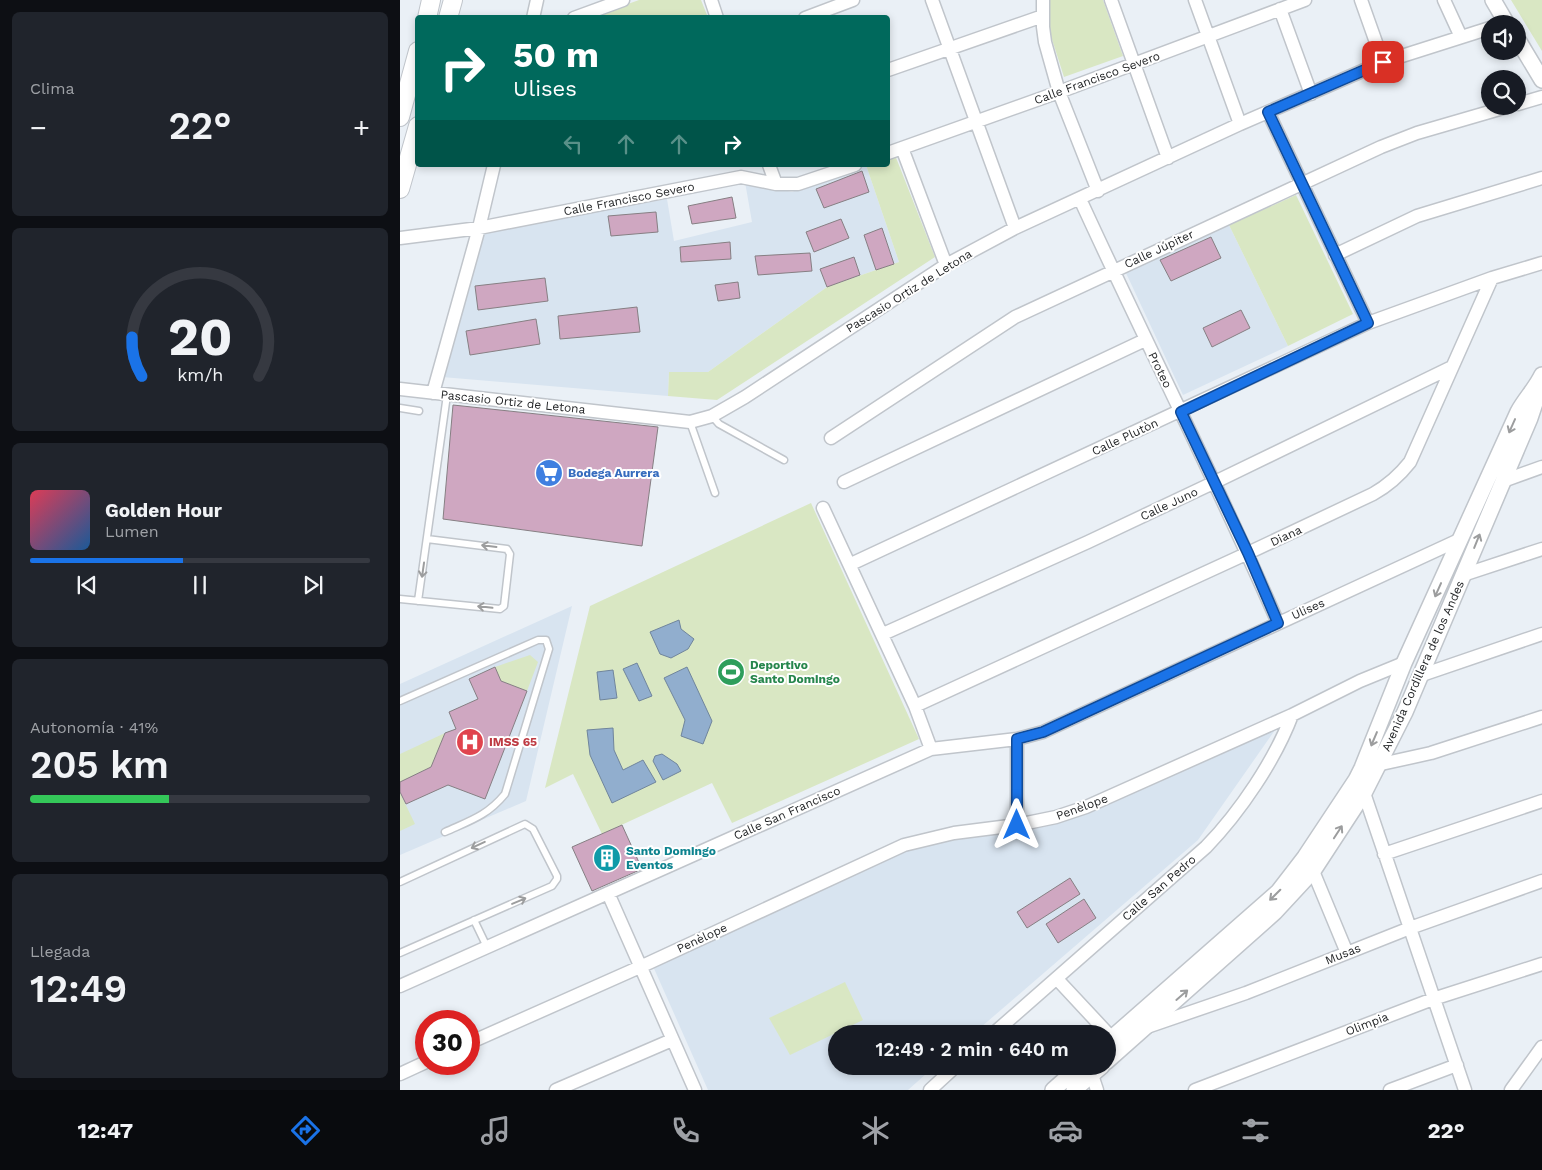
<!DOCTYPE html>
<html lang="es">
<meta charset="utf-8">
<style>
:root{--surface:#171b24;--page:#20242c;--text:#f1f3f6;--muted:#9ea1a6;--line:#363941;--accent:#1a73e8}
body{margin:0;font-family:"Work Sans",sans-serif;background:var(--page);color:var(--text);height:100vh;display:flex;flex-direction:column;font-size:19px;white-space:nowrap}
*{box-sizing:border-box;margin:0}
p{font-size:16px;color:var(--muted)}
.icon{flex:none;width:28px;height:28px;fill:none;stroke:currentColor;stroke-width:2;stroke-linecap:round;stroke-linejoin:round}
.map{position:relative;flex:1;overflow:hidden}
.side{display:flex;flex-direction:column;gap:12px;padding:12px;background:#0d0f14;width:400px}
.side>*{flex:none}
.top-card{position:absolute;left:15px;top:15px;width:475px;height:152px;border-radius:5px;box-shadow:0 2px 8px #0003;background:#00695c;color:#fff;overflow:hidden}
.buttons{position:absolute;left:1081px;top:15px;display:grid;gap:10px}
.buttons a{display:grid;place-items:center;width:45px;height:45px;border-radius:50%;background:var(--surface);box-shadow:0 2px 8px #0003;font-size:25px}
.speed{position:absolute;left:15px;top:1010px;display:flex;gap:10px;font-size:25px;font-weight:700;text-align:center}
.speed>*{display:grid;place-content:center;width:65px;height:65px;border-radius:50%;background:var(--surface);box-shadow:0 2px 8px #0003;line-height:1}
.speed .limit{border:8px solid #d22;background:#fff;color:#111}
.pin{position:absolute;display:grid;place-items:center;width:42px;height:42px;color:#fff;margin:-21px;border-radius:10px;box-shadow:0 2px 8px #0006}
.me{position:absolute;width:55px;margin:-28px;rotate:0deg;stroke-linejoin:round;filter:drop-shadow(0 0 4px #0008)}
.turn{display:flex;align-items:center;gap:18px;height:105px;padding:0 15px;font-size:22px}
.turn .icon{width:65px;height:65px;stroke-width:2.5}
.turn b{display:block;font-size:35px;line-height:42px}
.lanes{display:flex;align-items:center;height:48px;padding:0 15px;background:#0003;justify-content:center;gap:25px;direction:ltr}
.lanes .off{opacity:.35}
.big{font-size:38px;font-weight:600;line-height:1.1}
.side .widget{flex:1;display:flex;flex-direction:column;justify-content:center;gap:8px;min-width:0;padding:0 18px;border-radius:8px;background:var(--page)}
.side .dial{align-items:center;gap:0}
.dial svg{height:130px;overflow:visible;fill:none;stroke:var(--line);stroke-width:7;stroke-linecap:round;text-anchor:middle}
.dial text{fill:var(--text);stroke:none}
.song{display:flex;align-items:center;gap:15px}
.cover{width:60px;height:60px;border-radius:8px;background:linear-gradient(135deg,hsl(350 70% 55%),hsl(210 70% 35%))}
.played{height:5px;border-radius:2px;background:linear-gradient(90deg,var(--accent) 45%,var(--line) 45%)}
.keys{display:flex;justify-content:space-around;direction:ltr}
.heat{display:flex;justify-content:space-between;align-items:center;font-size:28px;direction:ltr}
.charge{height:8px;border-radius:4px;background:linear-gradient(90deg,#34c759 41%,var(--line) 0)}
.trip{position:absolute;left:428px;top:1025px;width:288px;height:50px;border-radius:25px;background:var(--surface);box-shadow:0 2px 8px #0003;font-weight:600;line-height:50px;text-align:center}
.tab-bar{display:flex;height:80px;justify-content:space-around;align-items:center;background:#090b0e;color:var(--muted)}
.tab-bar .icon{width:35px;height:35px}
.tab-bar .current{color:var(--accent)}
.tab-bar b{font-size:22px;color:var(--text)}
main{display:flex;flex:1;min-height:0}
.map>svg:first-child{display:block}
.built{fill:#d8e4f0}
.green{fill:#d9e7c3}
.water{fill:#91aece;stroke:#70859c}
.building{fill:#cfa7c1;stroke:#867f83}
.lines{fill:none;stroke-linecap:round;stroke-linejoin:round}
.service-casing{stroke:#c0c5cb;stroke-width:9}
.minor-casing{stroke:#c0c5cb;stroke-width:15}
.tertiary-casing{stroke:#c0c5cb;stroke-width:18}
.secondary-casing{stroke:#c0c5cb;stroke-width:20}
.service{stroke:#fff;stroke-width:6}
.minor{stroke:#fff;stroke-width:12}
.tertiary{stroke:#fff;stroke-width:15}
.secondary{stroke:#fff;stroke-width:18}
.oneway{stroke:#9c9d9e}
.route-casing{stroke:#114b97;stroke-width:12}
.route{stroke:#1a73e8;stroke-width:9}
.labels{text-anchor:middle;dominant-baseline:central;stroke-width:4;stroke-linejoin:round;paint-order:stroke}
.street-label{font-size:12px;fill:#232527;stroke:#fff}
.shop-label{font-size:12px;font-weight:bold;fill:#366cbe;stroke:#fff;text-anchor:start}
.leisure-label{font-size:12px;font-weight:bold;fill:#27864d;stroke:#fff;text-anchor:start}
.health-label{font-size:12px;font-weight:bold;fill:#be3a42;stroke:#fff;text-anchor:start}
.culture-label{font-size:12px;font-weight:bold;fill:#0d838f;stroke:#fff;text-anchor:start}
</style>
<main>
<section class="side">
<div class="widget"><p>Clima</p>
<div class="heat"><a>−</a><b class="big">22°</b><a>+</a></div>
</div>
<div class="widget dial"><svg viewBox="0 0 100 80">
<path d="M14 69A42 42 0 1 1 86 69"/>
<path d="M14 69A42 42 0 0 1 8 45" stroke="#1a73e8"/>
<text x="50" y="56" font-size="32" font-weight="700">20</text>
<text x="50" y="72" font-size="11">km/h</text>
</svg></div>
<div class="widget">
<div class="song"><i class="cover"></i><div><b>Golden Hour</b><p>Lumen</p></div></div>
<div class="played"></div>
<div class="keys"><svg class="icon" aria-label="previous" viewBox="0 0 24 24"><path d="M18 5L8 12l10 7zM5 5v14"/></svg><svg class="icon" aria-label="pause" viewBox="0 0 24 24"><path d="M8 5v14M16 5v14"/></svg><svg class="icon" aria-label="next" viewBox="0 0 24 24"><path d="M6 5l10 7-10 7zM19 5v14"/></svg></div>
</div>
<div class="widget"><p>Autonomía · 41%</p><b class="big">205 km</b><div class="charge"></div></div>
<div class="widget"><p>Llegada</p><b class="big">12:49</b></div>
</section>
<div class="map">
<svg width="1142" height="1090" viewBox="0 0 1142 1090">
<rect width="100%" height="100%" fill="#eaf0f6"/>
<path class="built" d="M 466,165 L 499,262 L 427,287 L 308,372 L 269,372 L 268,396 L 42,377 L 85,232 L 267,199 L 274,241 L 352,222 L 345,182 L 392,192 Z
M 829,225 L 888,346 L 783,395 L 726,273 Z
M 172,606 L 126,801 L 0,855 L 0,684 Z
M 875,730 L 798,840 L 573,1034 L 436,1034 L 436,1066 L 535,1066 L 508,1090 L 308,1090 L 252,964 L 514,846 L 694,808 Z"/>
<path class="green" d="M 239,0 L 301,0 L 307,15 L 295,18 L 189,18 Z
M 650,0 L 703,0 L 723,56 L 664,77 L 649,30 Z
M 1111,0 L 1142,0 L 1142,51 Z
M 495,155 L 535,257 L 317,400 L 268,396 L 269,372 L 308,372 L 427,287 L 499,262 L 466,165 L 488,165 L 488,158 Z
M 896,195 L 953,314 L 888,346 L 829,225 Z
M 411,503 L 519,739 L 332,823 L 312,783 L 202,834 L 173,774 L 145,788 L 190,606 Z
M 130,655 L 138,662 L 127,691 L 101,681 L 95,667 Z
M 45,733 L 31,767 L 0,782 L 0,754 Z
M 0,793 L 15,824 L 0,831 Z
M 445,982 L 463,1020 L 390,1055 L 369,1018 Z"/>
<path class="water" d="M 279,620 L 281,629 L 294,639 L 288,649 L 271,658 L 260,654 L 250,632 Z
M 237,663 L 252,696 L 239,701 L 223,669 Z
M 287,667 L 312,721 L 303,744 L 281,736 L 285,720 L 264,678 Z
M 213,670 L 217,698 L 200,700 L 197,672 Z
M 213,728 L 214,750 L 223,770 L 243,760 L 256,782 L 212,803 L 190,755 L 187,730 Z
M 262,754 L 277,764 L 281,771 L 263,780 L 253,761 L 255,756 Z"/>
<path class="building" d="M 462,171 L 469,192 L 424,208 L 416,189 Z
M 332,197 L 336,218 L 292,224 L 288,206 Z
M 256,212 L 258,232 L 211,236 L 208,216 Z
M 441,219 L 449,238 L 414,252 L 406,232 Z
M 482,228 L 494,264 L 476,270 L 464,235 Z
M 811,237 L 821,258 L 771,281 L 760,260 Z
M 330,242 L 331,259 L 281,262 L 280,247 Z
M 410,253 L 412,271 L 358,275 L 355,256 Z
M 454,257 L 460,275 L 427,287 L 420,269 Z
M 145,278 L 148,301 L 78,310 L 75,286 Z
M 338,282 L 340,298 L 318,301 L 315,285 Z
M 237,307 L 240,332 L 160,339 L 158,316 Z
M 841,310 L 850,328 L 812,347 L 803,328 Z
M 136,319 L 140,344 L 70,355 L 66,331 Z
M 53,405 L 258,427 L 242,546 L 43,519 Z
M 95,667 L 101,681 L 127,691 L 85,799 L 48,785 L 6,804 L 0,792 L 0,782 L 31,767 L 45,733 L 56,729 L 49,712 L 78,699 L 69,679 Z
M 222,825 L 242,869 L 192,891 L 172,847 Z
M 670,878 L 680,894 L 627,928 L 617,912 Z
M 684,899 L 696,918 L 658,943 L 646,924 Z"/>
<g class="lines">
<g class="service-casing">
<path id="service" d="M 0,408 L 19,411
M 312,416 L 319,424 L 384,460
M 290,422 L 315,493
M 0,599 L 100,609 L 104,606 L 110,554 L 107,549 L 27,539
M 18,601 L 47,395
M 0,701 L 138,640 L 146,640 L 149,649 L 105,794 C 87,816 69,821 45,832
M 0,882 L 125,824 L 133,829 L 157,876 L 157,879 L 152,886 L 0,953
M 74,920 L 87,947"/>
</g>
<g class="minor-casing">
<path id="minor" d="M 311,0 L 317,18
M 532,0 L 615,228
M 643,0 L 643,27 L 645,42 L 659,92 L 698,191
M 711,0 L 768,158
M 795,0 L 840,124
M 961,0 L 983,62
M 1044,0 L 1061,37
M 880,9 L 911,94
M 133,18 L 137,0
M 174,18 L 223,0
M 405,18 L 453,0
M 488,70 L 643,16
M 1118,104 L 1142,97
M 868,112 L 968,323
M 502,148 L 546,265
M 488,153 L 659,92 L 905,0
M 369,165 L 376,184
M 680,199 C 745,341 816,480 878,623
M 0,238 L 79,228 L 341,177 L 376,184 L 398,184 L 455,165
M 935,255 L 1017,216 L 1142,178
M 0,389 L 290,422 L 312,416 L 345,397 L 546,265 L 615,228 L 840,124 L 983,62 L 1090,28
M 33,393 L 79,228 L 94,165
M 431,438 L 615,317 L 981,147 L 1017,133 L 1110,106
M 1103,481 L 1142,467
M 444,482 L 745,340
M 423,508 L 515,706 L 531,749
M 451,564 L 968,323 L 1092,278 L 1142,263
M 1063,575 L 1142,549
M 483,634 L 688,542 L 815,482 L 1052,367
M 1019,676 L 1142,634
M 515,706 L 848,553 L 973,494 C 989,485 999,476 1010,462 L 1092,278
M 972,766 L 1031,753 L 1142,717
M 961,788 L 964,793 L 1065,1090
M 617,825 L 617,739
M 984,854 L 1142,801
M 913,871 L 947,953
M 208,893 L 295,1090
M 657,979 L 712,1038
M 0,986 L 531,749 L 617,739 L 643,732 L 1061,539
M 747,1027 L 846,993 L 1010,928 L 1142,881
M 593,1034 L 806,847 C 840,812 875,760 892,715
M 69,1043 L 240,967 L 504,845 L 554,833 L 617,825 L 656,817 L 686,807 L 892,715 L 960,681 L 1004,663
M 0,1074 L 26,1062
M 692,1075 L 697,1090
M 156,1090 L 272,1040
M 530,1090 L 556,1066
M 795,1090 L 1033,999 L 1142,964
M 990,1090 L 1057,1065
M 1111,1090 L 1142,1047"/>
</g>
<g class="tertiary-casing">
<path id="tertiary" d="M 1093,0 L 1107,24
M 1118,40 L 1142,80
M 706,1043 L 878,892 L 905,857 L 956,780 L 962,768 L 1004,663 L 1118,412 C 1125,399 1136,388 1142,375
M 706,1062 L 875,912 L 913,871 L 964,793 L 1005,712 L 1130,418 L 1137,397 L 1137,385
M 653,1090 L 680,1066
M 674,1090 L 702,1066"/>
</g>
<g class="secondary-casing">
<path id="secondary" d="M 27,18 L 31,0
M 48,18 L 53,0
M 0,117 L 18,51
M 0,189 L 18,126"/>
</g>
<use href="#service" class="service"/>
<use href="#minor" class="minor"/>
<use href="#tertiary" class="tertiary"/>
<use href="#secondary" class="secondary"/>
</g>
<defs><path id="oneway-shaft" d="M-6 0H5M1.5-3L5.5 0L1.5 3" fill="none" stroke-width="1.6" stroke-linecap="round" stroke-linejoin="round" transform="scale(1.25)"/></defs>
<g class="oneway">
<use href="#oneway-shaft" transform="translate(1112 426) rotate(114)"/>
<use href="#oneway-shaft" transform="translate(1077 541) rotate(-68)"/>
<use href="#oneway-shaft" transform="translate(89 546) rotate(-173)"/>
<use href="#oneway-shaft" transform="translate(23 570) rotate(98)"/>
<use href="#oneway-shaft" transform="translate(1038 590) rotate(114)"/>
<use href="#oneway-shaft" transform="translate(85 607) rotate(-174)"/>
<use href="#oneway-shaft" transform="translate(974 739) rotate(113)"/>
<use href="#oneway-shaft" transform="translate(938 832) rotate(-57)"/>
<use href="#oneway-shaft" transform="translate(78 845) rotate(155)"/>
<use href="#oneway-shaft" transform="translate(875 895) rotate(135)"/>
<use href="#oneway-shaft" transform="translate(119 901) rotate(-23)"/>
<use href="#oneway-shaft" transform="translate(782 995) rotate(-41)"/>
</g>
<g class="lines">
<g class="route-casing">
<path id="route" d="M 617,825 L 617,739 L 643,732 L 671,719 L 878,623 L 848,553 L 781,412 L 968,323 L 868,112 L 983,62"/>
</g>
<use href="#route" class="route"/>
</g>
<defs>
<g id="supermarket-disc" transform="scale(1.4375)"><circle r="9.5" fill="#3f7fe0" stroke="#fff"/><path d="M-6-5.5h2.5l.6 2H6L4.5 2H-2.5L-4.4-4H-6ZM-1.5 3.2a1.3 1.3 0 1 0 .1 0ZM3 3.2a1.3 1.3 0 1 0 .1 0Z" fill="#fff"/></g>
<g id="stadium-disc" transform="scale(1.4375)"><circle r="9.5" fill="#2e9e5b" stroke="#fff"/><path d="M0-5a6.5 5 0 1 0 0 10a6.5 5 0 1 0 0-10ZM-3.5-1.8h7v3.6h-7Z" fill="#fff"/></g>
<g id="hospital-disc" transform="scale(1.4375)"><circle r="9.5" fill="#e0444e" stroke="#fff"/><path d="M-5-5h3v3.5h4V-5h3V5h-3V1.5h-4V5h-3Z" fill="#fff"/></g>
<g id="building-disc" transform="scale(1.4375)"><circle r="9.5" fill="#0f9aa8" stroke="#fff"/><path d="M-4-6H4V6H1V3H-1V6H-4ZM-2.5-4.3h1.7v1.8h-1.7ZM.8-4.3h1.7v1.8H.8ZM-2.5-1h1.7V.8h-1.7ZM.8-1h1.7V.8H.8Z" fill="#fff"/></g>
</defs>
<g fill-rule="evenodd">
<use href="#supermarket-disc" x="149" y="473"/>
<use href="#stadium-disc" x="331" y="672"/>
<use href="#hospital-disc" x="70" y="742"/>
<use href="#building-disc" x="207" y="858"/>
</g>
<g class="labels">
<g class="street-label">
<text transform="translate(697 78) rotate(-20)">Calle Francisco Severo</text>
<text transform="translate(229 199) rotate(-11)">Calle Francisco Severo</text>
<text transform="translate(759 249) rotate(-25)">Calle Júpiter</text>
<text transform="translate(509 291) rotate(-32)">Pascasio Ortiz de Letona</text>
<text transform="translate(760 370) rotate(64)">Proteo</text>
<text transform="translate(113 402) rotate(6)">Pascasio Ortiz de Letona</text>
<text transform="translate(725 437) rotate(-25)">Calle Plutòn</text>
<text transform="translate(769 504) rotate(-25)">Calle Juno</text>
<text transform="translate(886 536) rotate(-25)">Diana</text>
<text transform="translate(908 609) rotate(-24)">Ulises</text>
<text transform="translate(1023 666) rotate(-66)">Avenida Cordillera de los Andes</text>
<text transform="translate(682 807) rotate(-20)">Penèlope</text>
<text transform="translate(387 813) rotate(-24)">Calle San Francisco</text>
<text transform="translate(759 888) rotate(-41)">Calle San Pedro</text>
<text transform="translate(302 938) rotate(-25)">Penèlope</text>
<text transform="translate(943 954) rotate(-22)">Musas</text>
<text transform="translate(967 1024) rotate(-21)">Olimpia</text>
</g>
<g class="shop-label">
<text x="168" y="473">Bodega Aurrera</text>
</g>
<g class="leisure-label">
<text x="350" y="665">Deportivo<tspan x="350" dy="14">Santo Domingo</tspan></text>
</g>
<g class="health-label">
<text x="89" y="742">IMSS 65</text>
</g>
<g class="culture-label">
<text x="226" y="851">Santo Domingo<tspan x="226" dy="14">Eventos</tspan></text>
</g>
</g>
</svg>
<div class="buttons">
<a><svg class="icon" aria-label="sound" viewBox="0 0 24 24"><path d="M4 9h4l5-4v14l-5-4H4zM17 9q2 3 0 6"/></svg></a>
<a><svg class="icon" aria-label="search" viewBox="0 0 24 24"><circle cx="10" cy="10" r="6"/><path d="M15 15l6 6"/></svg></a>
</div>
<div class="speed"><div class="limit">30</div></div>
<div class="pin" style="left:983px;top:62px;background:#d93025"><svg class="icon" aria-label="arrive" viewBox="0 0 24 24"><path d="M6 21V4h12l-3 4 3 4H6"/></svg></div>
<svg class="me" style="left:617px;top:825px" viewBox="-20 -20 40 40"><path d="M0-17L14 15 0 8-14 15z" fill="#1a73e8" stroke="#fff" stroke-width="4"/></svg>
<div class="trip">12:49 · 2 min · 640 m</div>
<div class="top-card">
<div class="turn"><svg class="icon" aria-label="right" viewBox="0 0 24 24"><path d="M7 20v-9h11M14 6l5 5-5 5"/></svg><div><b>50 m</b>Ulises</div></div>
<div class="lanes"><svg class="icon off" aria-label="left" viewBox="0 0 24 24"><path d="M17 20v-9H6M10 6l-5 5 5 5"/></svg><svg class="icon off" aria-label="ahead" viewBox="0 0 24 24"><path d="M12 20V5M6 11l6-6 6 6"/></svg><svg class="icon off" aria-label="ahead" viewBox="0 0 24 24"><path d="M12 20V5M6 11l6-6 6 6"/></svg><svg class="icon" aria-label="right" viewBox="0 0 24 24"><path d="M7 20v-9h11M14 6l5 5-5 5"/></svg></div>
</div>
</div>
</main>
<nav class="tab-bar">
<b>12:47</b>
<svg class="icon current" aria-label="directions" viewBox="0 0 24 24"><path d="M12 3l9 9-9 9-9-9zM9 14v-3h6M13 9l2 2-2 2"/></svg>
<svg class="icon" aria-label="music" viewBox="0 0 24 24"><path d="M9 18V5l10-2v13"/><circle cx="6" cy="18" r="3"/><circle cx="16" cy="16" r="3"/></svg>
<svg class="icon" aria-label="phone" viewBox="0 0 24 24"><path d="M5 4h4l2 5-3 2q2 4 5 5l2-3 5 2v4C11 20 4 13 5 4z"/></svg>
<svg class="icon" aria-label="climate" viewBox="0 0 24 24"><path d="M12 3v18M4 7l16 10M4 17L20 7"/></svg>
<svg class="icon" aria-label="car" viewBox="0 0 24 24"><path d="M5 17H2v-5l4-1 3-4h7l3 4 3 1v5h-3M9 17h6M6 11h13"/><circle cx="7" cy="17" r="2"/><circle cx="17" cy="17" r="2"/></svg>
<svg class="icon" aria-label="filters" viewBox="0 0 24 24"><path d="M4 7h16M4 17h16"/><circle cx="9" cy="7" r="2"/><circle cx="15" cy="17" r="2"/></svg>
<b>22°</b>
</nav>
